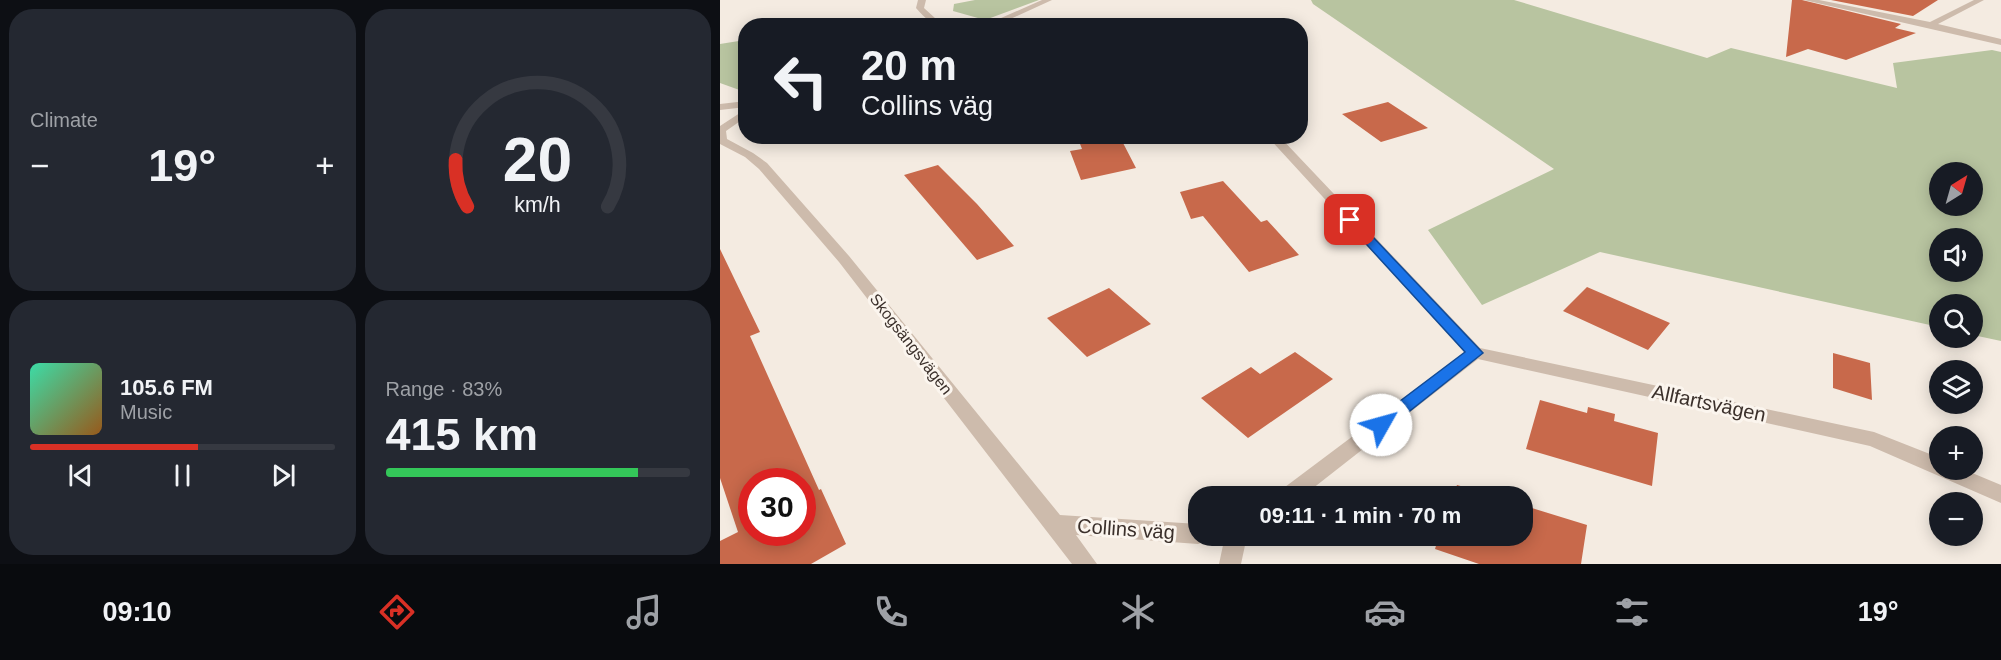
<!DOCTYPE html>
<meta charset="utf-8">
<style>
:root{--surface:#171b24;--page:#242831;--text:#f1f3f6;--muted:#9ea1a6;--line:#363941;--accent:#d93025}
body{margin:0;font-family:Helvetica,sans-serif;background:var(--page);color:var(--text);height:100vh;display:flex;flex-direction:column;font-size:22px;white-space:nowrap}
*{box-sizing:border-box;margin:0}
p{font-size:20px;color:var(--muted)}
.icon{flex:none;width:33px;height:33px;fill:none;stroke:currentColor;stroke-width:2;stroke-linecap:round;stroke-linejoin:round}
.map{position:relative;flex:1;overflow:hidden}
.panel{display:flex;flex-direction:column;gap:9px;padding:9px;background:#0d0f14;width:720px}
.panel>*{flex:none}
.guide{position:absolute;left:18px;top:18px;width:570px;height:126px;border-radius:24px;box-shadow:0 3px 15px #0003;background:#171b24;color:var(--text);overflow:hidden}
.needle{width:39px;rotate:37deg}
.buttons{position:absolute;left:1209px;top:162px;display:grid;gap:12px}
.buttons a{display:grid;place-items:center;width:54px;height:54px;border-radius:50%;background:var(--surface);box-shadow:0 3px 15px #0003;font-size:30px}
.speed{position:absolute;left:18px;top:468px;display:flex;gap:12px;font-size:30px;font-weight:700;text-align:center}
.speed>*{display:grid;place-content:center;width:78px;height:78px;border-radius:50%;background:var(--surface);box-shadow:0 3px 15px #0003;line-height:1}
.speed .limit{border:9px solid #d22;background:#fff;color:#111}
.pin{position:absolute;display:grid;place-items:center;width:51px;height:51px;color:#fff;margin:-26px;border-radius:12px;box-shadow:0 3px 9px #0006}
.me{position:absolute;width:66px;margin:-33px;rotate:52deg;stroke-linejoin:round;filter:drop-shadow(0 0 4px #0008)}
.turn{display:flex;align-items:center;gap:21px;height:126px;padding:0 24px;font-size:27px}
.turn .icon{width:78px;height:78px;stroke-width:2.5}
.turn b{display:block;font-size:42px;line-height:51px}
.big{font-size:45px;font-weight:700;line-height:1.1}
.panel .tile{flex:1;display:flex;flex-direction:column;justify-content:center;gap:9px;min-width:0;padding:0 21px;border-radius:24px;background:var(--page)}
.panel .dial{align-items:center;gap:0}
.dial svg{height:156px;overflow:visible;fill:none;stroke:var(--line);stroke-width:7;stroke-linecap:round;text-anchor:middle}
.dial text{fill:var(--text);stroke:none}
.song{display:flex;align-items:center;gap:18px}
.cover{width:72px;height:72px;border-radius:9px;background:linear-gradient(135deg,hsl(160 70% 55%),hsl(30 70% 35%))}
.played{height:6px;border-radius:3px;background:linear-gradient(90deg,var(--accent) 55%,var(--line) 55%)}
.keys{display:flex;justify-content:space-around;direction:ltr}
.heat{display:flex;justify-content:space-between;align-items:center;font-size:33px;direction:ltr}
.charge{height:9px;border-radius:4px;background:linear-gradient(90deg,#34c759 83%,var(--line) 0)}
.panel .tiles{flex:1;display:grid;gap:9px;grid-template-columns:repeat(2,1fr)}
.trip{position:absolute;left:468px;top:486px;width:345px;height:60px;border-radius:24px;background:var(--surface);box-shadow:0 3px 15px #0003;font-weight:700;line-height:60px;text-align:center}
.tab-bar{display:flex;height:96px;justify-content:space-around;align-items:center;background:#090b0e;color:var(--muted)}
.tab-bar .icon{width:42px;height:42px}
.tab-bar .current{color:var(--accent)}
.tab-bar b{font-size:27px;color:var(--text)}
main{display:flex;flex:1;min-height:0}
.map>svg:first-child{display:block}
.green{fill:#b8c4a0;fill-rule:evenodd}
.building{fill:#c8694b;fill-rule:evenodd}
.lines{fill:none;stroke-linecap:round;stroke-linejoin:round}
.minor{fill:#cdbbac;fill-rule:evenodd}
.route{fill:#1a73e8;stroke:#114b97;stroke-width:1.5}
.labels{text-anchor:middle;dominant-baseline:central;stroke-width:6;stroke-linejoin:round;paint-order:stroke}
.street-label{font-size:16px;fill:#3b302b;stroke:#fbf5ee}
.near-street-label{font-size:20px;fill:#3b302b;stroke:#fbf5ee}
</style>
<main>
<section class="panel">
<div class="tiles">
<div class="tile"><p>Climate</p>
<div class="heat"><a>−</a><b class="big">19°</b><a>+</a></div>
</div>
<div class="tile dial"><svg viewBox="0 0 100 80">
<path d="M14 69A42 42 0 1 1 86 69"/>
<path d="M14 69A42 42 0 0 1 8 45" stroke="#d93025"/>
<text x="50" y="56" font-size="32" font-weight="700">20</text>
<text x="50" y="72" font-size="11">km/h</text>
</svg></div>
<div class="tile">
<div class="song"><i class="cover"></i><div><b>105.6 FM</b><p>Music</p></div></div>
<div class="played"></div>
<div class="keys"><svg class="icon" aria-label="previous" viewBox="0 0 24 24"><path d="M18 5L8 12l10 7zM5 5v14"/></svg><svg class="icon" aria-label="pause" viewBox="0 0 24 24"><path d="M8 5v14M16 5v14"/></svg><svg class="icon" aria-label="next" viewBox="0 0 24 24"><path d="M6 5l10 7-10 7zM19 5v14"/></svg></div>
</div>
<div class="tile"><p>Range · 83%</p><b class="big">415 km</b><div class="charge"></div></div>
</div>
</section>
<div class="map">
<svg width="1281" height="564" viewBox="0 0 1281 564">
<rect width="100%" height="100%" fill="#f4ebe1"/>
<path class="green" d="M 255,0 L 319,0 L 265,20 L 233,11 L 234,4 Z
M 591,0 L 794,0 L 987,58 L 1011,48 L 1177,88 L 1173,63 L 1272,50 L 1281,52 L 1281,341 L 1253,335 L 1252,304 L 1220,304 L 1219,327 L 880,252 L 762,305 L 708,230 L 834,169 L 593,4 ZM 1220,172 L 1252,172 L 1252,206 L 1220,206 ZM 1220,238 L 1252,238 L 1252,272 L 1220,272 Z
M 25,40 L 26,92 L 25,92 L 0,83 L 0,44 Z"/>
<path class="building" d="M 1072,0 L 1082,0 L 1181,24 L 1175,28 L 1196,33 L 1126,60 L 1088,49 L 1066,57 Z
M 1111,0 L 1218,0 L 1193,16 Z
M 668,102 L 708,128 L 661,142 L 622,114 Z
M 357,136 L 392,136 L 396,142 L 402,141 L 416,168 L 361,180 L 350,151 L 362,149 Z
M 218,165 L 257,204 L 294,246 L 257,260 L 184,175 Z
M 503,181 L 541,222 L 547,220 L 579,255 L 529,272 L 483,216 L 471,219 L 460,192 Z
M 0,249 L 40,332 L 30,336 L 99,490 L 101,489 L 126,544 L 91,564 L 0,564 L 0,541 L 18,532 L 0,478 ZM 32,482 L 82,482 L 82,532 L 32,532 Z
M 867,287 L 950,323 L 928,350 L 843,311 Z
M 389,288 L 431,324 L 367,357 L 327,318 Z
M 575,352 L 613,379 L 528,438 L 481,398 L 531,367 L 540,374 Z
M 1113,353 L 1150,363 L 1152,400 L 1113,388 Z
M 820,400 L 867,413 L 868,407 L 895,414 L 894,421 L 938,433 L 932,486 L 806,449 Z
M 737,485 L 776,496 L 733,496 Z
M 802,505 L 867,525 L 861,564 L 759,564 L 715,549 L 719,536 L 802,536 Z"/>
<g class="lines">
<path class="minor" d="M 198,0 L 206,0 L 204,8 L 216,19 L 228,26 C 212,26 206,19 196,8 Z
M 322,0 L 332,0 L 275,26 L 263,26 Z
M 1084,0 L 1099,0 L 1210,22 L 1254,0 L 1264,0 L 1218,24 L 1281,39 L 1281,45 Z
M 26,101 L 26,107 L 0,110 L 0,104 Z
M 26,109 L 26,117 L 6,131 L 7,139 L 33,153 L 47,163 L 129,256 L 340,515 L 478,524 L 478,536 L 488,536 L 486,541 L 478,544 L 356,535 L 377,564 L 352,564 L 119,262 L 39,169 L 25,157 L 0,144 L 0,126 Z
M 547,136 L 559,136 L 760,348 L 1154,432 L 1220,458 L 1220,470 L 1245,470 L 1281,485 L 1281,503 L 1150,446 L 758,359 L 583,496 L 558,496 L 561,490 L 745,352 Z
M 505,536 L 527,536 L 521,564 L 499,564 Z"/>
</g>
<path class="route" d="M 630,216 L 634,217 L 763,353 L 667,429 L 661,431 L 655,429 L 653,425 L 655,420 L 745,352 L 626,222 L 626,217 Z"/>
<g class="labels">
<g class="street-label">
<text transform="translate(191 344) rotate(52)">Skogsängsvägen</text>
</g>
<g class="near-street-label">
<text transform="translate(989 403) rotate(12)">Allfartsvägen</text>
<text transform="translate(406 529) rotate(4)">Collins väg</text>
</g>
</g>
</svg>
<div class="buttons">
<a><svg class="needle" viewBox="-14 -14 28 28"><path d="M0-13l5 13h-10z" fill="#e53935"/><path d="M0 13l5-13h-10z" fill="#9ea1a6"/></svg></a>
<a><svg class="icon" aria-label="sound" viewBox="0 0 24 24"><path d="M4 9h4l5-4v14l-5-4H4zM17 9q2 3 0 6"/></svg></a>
<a><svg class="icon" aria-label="search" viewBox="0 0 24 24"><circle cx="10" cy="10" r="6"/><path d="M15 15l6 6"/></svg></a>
<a><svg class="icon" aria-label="layers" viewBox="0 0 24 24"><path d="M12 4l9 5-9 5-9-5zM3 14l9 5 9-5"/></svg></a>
<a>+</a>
<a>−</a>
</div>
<div class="speed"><div class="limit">30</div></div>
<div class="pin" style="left:630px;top:220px;background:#d93025"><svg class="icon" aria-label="arrive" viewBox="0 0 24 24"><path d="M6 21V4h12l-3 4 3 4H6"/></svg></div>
<svg class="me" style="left:661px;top:425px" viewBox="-20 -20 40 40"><circle r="19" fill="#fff"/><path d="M0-13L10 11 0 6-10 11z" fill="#1a73e8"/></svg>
<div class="trip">09:11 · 1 min · 70 m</div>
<div class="guide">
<div class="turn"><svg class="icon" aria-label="left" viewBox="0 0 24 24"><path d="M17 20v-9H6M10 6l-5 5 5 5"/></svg><div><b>20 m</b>Collins väg</div></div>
</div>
</div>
</main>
<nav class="tab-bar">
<b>09:10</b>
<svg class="icon current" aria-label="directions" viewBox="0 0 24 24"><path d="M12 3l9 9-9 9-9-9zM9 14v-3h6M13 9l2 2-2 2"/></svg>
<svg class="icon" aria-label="music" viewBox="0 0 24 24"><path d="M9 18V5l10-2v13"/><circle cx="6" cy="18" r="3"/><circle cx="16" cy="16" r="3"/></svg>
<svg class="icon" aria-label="phone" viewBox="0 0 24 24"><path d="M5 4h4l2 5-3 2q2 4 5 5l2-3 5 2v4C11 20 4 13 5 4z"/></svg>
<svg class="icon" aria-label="climate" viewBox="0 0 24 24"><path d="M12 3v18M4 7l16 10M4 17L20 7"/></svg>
<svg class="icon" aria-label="car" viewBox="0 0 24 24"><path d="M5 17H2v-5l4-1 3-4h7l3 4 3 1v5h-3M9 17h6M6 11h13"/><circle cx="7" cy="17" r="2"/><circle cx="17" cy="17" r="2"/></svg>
<svg class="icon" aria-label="filters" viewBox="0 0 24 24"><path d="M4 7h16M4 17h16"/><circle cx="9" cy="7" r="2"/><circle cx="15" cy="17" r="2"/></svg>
<b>19°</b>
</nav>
